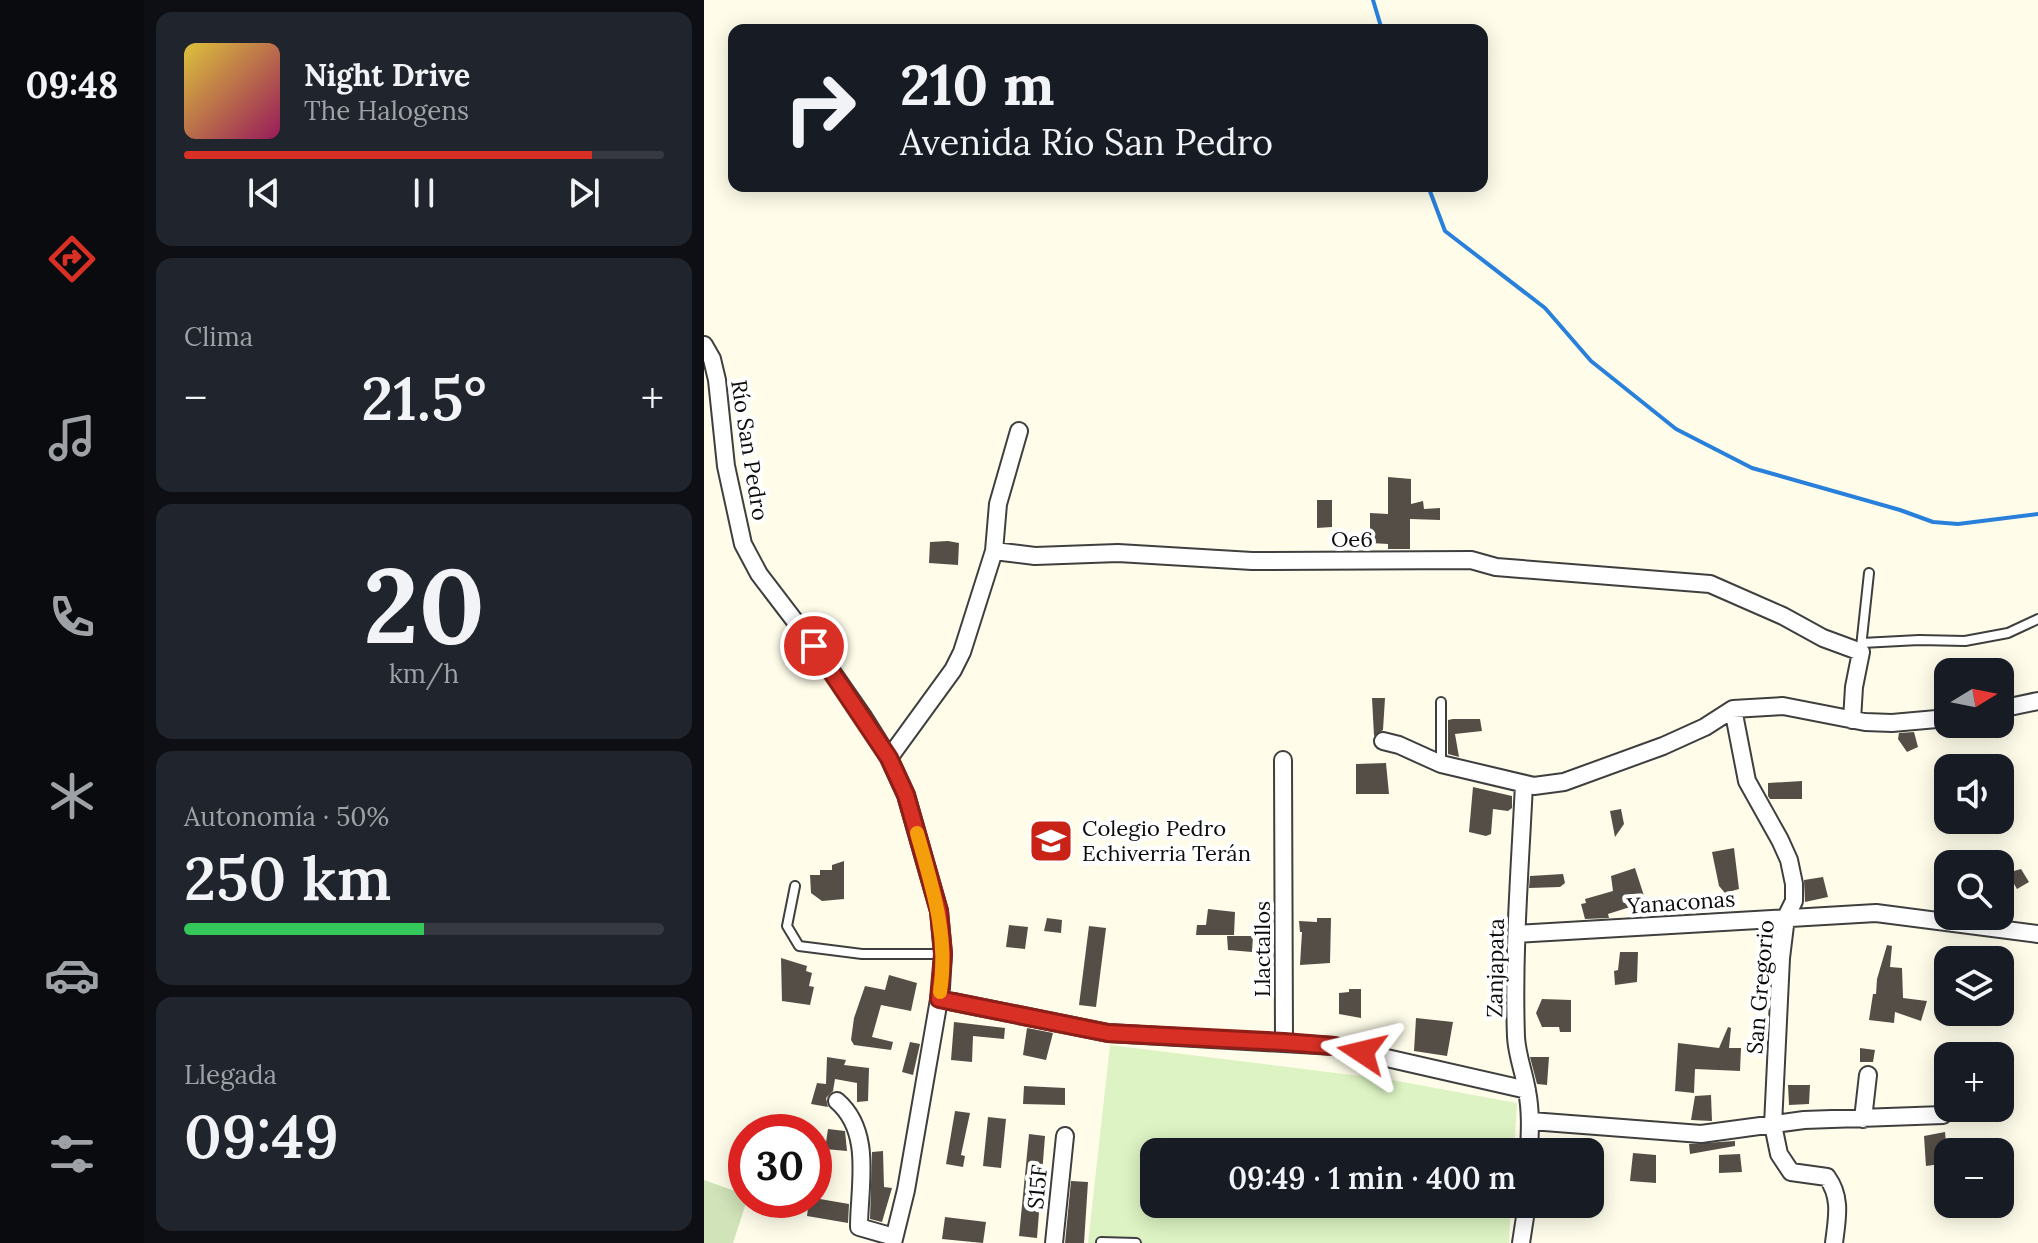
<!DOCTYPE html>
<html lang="es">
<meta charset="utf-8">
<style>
:root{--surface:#171b24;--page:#20242c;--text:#f1f3f6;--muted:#9ea1a6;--line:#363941;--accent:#d93025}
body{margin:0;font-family:Lora,serif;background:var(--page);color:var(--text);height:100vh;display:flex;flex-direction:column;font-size:30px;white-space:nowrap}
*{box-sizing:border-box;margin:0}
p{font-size:26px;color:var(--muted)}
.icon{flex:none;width:44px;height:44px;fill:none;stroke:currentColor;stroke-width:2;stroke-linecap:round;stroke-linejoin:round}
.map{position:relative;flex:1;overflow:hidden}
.drawer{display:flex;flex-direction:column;gap:12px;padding:12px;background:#0d0f14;width:560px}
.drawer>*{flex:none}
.hud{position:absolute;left:24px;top:24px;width:760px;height:168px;border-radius:16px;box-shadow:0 4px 20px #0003;background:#171b24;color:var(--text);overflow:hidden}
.needle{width:52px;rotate:80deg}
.buttons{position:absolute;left:1230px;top:658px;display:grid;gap:16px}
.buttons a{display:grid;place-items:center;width:80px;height:80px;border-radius:16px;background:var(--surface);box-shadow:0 4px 20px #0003;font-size:40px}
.speed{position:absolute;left:24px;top:1114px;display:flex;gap:16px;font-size:40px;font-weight:700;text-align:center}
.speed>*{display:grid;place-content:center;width:104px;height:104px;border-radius:50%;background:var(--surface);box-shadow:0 4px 20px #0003;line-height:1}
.speed .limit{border:12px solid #d22;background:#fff;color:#111}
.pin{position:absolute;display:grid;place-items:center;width:68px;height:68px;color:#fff;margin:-34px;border:4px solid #fff;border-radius:50%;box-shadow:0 2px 8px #0007}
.me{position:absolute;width:88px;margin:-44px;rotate:280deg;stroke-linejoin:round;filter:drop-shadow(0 0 6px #0008)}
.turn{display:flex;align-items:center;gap:28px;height:168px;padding:0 40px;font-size:36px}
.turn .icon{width:104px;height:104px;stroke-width:2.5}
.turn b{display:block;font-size:56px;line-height:68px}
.big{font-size:60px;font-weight:600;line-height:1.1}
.drawer .card{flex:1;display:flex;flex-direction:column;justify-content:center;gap:12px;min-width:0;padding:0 28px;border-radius:16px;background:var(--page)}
.drawer .dial{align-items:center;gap:0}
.dial b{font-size:104px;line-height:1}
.song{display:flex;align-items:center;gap:24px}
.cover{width:96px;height:96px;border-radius:12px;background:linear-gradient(135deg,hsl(50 70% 55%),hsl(330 70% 35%))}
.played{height:8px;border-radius:4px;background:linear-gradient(90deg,var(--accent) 85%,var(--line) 85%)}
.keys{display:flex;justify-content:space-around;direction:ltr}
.heat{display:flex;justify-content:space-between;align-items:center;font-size:44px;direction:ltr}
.charge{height:12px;border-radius:6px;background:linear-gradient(90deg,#34c759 50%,var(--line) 0)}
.trip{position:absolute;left:436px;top:1138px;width:464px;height:80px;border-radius:16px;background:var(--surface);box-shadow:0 4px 20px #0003;font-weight:600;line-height:80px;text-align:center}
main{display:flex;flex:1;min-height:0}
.menu{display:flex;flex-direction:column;width:144px;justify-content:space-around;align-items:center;background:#090b0e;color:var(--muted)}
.menu .icon{width:56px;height:56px}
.menu .current{color:var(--accent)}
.menu b{font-size:36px;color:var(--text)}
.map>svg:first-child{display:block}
.cemetery{fill:#d1e3b9}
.pitch{fill:#ddf3c3}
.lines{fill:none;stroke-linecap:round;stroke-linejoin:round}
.stream{stroke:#2980db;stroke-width:4}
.building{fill:#554e47}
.lane-casing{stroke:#3f3f3f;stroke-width:12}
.street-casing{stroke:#3f3f3f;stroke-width:20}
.lane{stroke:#fff;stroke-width:8}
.street{stroke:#fff;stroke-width:16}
.route-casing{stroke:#8d1f18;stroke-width:20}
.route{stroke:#d93025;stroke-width:14}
.slow{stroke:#f59e0b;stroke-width:14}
.labels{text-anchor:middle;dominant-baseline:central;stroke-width:8;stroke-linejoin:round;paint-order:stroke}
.street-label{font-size:22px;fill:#0c0c0c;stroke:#fff}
.poi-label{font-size:22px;fill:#0c0c0c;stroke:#fff;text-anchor:start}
</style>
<main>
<nav class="menu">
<b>09:48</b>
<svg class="icon current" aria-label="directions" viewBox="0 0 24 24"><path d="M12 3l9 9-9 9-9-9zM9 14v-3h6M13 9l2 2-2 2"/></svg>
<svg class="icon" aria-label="music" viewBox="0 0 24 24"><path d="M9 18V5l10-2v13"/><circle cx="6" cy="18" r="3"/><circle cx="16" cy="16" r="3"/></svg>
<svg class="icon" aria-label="phone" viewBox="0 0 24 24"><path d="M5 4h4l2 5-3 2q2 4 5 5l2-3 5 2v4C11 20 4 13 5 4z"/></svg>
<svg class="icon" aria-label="climate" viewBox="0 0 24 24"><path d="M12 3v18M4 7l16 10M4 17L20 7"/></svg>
<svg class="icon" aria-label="car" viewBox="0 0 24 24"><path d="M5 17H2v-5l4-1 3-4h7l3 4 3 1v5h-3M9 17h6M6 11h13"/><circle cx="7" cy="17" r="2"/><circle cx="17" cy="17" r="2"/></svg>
<svg class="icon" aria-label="filters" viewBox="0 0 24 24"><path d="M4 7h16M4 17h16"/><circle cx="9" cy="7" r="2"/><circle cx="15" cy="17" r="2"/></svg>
</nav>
<section class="drawer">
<div class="card">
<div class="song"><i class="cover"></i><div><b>Night Drive</b><p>The Halogens</p></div></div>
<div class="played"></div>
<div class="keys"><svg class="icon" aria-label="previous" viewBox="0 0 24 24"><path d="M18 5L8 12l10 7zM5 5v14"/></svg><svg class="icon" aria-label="pause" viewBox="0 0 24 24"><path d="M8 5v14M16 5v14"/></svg><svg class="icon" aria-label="next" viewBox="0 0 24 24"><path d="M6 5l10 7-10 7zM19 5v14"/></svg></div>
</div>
<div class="card"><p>Clima</p>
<div class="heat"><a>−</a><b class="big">21.5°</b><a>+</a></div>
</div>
<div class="card dial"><b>20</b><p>km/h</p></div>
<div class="card"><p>Autonomía · 50%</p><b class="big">250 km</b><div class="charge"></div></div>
<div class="card"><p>Llegada</p><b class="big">09:49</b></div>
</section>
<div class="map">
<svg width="1334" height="1243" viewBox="0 0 1334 1243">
<rect width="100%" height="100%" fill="#fffdea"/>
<path class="cemetery" d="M 0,1180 L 42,1195 L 43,1200 L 29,1243 L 0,1243 Z"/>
<path class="pitch" d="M 406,1045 L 688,1080 L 813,1103 L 810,1152 L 450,1152 L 450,1204 L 807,1204 L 805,1243 L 384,1243 Z"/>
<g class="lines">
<path class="stream" d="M 669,0 L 678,30
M 724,186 L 741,231 L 841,308 L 887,361 L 972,429 L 1048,468 L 1196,510 L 1229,522 L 1254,524 L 1334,514"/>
</g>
<path class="building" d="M 684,477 L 707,479 L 707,504 L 719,501 L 720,509 L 736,508 L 736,520 L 706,519 L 706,549 L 684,549 L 684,544 L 666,543 L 666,513 L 684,514 Z
M 613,500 L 628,500 L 628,527 L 613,528 Z
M 244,541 L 255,543 L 254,565 L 225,563 L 226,542 Z
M 668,698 L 681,698 L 679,730 L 670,736 Z
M 749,719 L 776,719 L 778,731 L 751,734 L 755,757 L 744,754 L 744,720 Z
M 1210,732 L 1214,747 L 1203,752 L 1194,739 L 1195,733 Z
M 682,763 L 685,794 L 652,794 L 652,764 Z
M 1098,781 L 1098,799 L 1066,799 L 1064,796 L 1064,783 Z
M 769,787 L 808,796 L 808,808 L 804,811 L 789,809 L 787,834 L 782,836 L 765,832 Z
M 917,809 L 920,824 L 911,837 L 906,811 Z
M 1030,848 L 1035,889 L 1021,893 L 1015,886 L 1008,852 Z
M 140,861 L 140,899 L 118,901 L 107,893 L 106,875 L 116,875 L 116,870 L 128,870 L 128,865 Z
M 931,868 L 942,902 L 904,914 L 905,918 L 881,919 L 877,904 L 882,903 L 881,899 L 909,891 L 907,876 Z
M 1317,869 L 1325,882 L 1313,889 L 1306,877 L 1310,871 Z
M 859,874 L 861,883 L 856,887 L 825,888 L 826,876 Z
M 1119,877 L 1124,897 L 1101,902 L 1100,880 Z
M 504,909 L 531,912 L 530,935 L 492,935 L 493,925 L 502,925 Z
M 343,918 L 358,920 L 357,933 L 340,931 Z
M 613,918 L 627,918 L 626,963 L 596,965 L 598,932 L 596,932 L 595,921 L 613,922 Z
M 305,925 L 324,927 L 321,949 L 302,947 Z
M 385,926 L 402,928 L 392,1007 L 375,1005 Z
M 523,936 L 549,936 L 548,952 L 524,950 Z
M 1183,945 L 1188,946 L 1186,967 L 1198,968 L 1199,998 L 1223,1001 L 1217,1021 L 1191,1012 L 1190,1023 L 1165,1020 L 1169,994 L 1172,994 L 1173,979 Z
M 916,952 L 934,952 L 933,982 L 911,985 L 910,971 L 914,970 Z
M 77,958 L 103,966 L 102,971 L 108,973 L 105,986 L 110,987 L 106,1005 L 78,1001 Z
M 185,975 L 213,983 L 207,1011 L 177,1005 L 168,1037 L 189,1042 L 187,1050 L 150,1045 L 147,1040 L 150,1018 L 161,986 L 181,990 Z
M 645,989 L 657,989 L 657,1018 L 635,1014 L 635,993 L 645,992 Z
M 838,999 L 867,1000 L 867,1032 L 856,1032 L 855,1027 L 838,1027 L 832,1013 Z
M 712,1018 L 749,1022 L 743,1056 L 710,1051 Z
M 250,1022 L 301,1028 L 300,1039 L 269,1036 L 268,1062 L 247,1060 Z
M 1024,1027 L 1027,1028 L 1025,1048 L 1037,1048 L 1036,1071 L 991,1069 L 990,1093 L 971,1091 L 974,1043 L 1015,1048 Z
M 323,1028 L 349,1033 L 342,1060 L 319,1055 Z
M 206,1042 L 216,1044 L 209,1075 L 198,1072 Z
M 1156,1048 L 1171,1050 L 1169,1062 L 1156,1062 Z
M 123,1057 L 142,1060 L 140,1065 L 165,1068 L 164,1101 L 153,1102 L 153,1083 L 131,1079 L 129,1091 L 122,1098 L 124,1107 L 107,1104 L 113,1083 L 122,1084 Z
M 826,1057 L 845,1057 L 843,1085 L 833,1084 Z
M 1084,1085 L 1106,1085 L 1105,1104 L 1085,1105 Z
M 320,1086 L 361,1088 L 361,1105 L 319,1104 Z
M 1007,1095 L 1008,1121 L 987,1120 L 991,1096 Z
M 251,1111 L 266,1113 L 257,1155 L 261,1156 L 259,1167 L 242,1164 Z
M 284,1117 L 302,1119 L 297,1168 L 279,1166 Z
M 124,1129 L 141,1131 L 143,1151 L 121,1149 Z
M 1241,1132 L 1244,1163 L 1222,1166 L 1220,1136 Z
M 325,1134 L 341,1136 L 333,1238 L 315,1236 Z
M 1031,1141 L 1031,1146 L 986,1154 L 985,1144 Z
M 179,1151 L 180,1187 L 188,1188 L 178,1222 L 166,1219 L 168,1152 Z
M 929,1153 L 952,1155 L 952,1183 L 926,1181 Z
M 1036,1154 L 1038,1172 L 1015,1173 L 1015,1155 Z
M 367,1181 L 384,1182 L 380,1243 L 361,1243 Z
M 110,1198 L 145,1204 L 144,1223 L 103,1216 L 105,1200 L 110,1200 Z
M 241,1217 L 282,1222 L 279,1243 L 238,1239 Z"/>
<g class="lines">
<g class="lane-casing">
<path id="lane" d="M 1158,643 L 1215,640 L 1261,641 L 1304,633 L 1334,619
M 1157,647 L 1165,573
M 737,702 L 737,763
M 91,886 L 83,926 L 95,946 L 158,954 L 238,954
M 397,1242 L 432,1243"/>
</g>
<g class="street-casing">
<path id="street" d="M 0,345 L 8,359 L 13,380 L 22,466 L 39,544 L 55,574 L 110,646 L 160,718 L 185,758 L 202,795 L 235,911 L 239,954 L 237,988 L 202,1190 L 189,1243
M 290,551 L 331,556 L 414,553 L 548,561 L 767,560 L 792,567 L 1006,584 L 1079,616 L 1119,638 L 1157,652 L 1150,687 L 1148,720
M 1029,709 L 1043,781 L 1076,840 L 1085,860 L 1090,884 L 1090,901 L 1082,917 L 1077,958 L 1069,1125 L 1075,1154 L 1087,1172 L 1123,1177 C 1138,1198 1133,1218 1130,1243
M 1296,709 L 1334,701
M 679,741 L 695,745 L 737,764 L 830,786 L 860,782 L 959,746 L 1001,727 L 1029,709 L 1079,706 L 1161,722 L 1188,723 L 1244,718
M 185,758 L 249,670 L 258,652 L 290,551 L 294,504 L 315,431
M 579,760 L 580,1042
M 820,784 C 816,868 809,953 812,1037 C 813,1056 820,1072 823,1091 C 827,1111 826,1131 825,1152
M 813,934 L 1172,913 L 1334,934
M 235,999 L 404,1033 L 630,1046 L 823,1090
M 133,1101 C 169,1132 155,1186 155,1227 L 190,1237
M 1159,1119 L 1164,1075
M 827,1121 L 997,1134 L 1100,1120 L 1239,1115
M 350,1243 L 361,1136
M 817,1243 L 823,1204"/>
</g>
<use href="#lane" class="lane"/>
<use href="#street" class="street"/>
</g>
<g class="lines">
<g class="route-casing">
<path id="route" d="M 110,646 L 185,758 L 202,795 L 235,911 L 239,954 L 235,999 L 404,1033 L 580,1042 L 630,1046 L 658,1052"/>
</g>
<use href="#route" class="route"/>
<path class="slow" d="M 213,833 C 228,886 245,937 236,992"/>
</g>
<defs>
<g id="school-square" transform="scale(2.3)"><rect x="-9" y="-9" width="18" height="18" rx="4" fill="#c92216" stroke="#fff"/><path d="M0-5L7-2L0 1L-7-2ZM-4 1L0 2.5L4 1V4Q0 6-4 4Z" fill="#fff"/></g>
</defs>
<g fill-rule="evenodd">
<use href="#school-square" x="347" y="841"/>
</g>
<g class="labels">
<g class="street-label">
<text transform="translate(46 450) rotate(81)">Río San Pedro</text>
<text x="648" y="539">Oe6</text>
<text transform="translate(977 902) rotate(-4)">Yanaconas</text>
<text transform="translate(558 949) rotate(-90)">Llactallos</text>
<text transform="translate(791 968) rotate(-89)">Zanjapata</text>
<text transform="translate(1056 987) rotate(-85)">San Gregorio</text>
<text transform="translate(333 1187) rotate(-84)">S15F</text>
</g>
<g class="poi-label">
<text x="378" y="828">Colegio Pedro<tspan x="378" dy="25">Echiverria Terán</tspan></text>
</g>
</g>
</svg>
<div class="buttons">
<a><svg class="needle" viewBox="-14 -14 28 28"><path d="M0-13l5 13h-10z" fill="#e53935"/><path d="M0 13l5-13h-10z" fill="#9ea1a6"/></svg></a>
<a><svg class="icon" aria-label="sound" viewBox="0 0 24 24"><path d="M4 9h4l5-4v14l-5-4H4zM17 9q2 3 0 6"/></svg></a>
<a><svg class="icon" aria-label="search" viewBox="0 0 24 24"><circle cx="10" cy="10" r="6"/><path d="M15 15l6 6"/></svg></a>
<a><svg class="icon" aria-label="layers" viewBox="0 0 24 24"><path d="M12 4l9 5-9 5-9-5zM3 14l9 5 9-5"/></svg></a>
<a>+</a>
<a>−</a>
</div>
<div class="speed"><div class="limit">30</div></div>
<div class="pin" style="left:110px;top:646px;background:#d93025"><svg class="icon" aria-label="arrive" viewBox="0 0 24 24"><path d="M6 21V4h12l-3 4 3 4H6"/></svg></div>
<svg class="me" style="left:658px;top:1052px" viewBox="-20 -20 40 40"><path d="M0-17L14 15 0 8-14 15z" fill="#d93025" stroke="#fff" stroke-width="4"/></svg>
<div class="trip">09:49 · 1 min · 400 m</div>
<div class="hud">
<div class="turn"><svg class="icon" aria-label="right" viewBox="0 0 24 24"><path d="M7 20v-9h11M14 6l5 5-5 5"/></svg><div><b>210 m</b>Avenida Río San Pedro</div></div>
</div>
</div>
</main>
